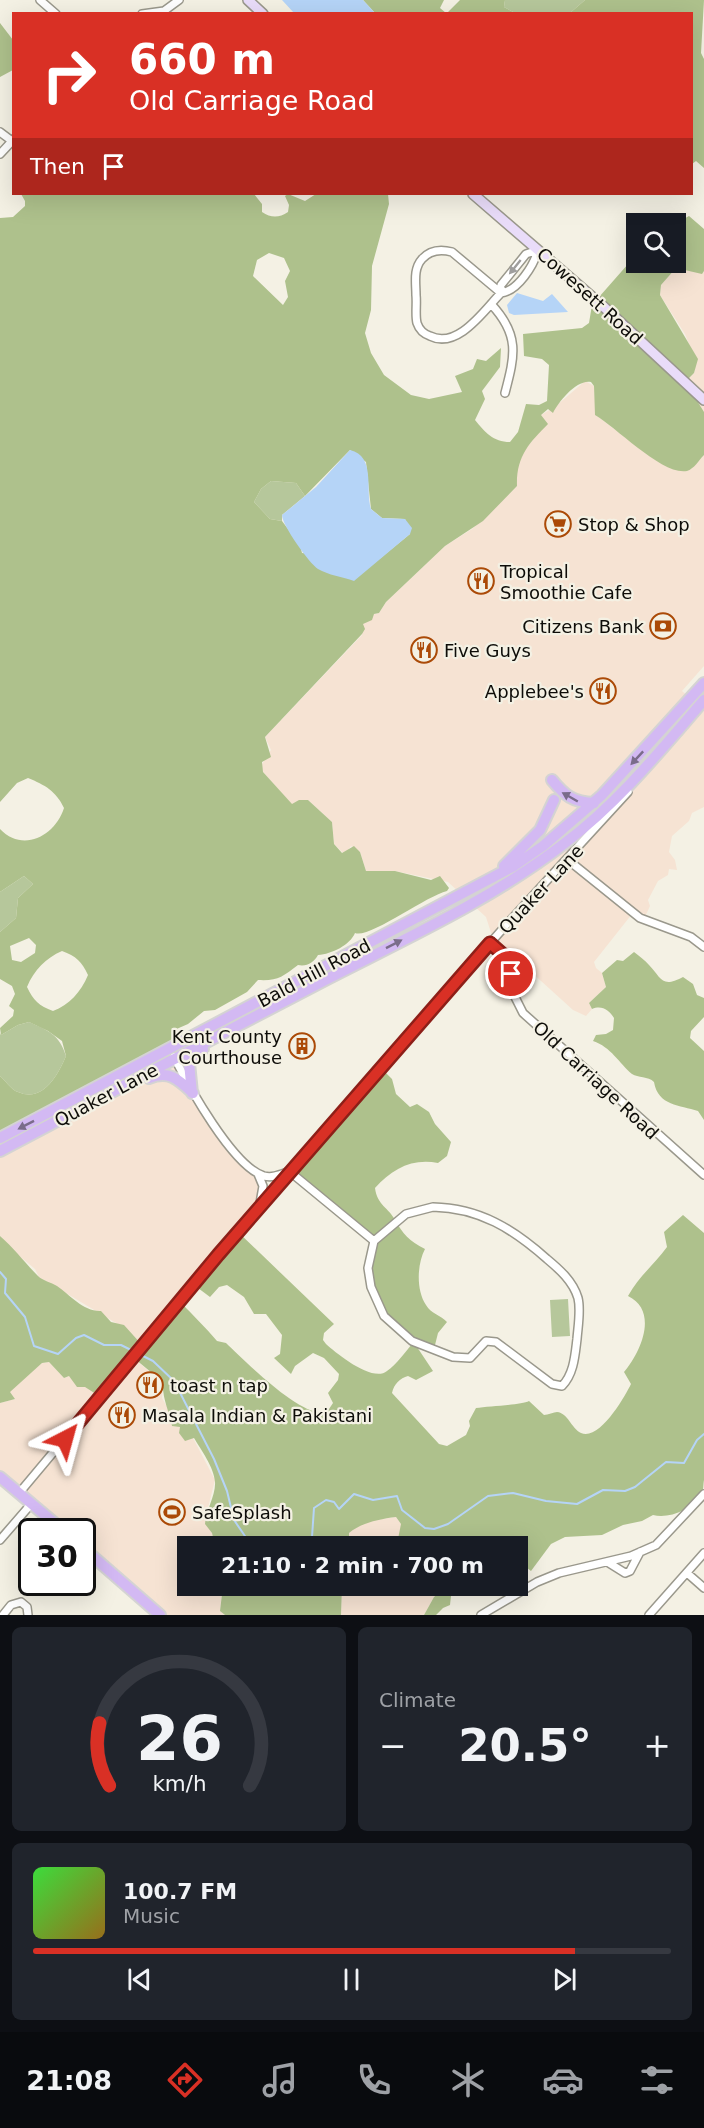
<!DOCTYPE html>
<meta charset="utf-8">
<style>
:root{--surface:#171b24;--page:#20242c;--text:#f1f3f6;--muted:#9ea1a6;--line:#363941;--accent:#d93025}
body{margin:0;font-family:"DejaVu Sans",sans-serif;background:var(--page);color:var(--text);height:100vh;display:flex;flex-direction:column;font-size:22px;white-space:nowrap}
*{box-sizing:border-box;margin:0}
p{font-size:20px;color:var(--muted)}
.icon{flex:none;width:33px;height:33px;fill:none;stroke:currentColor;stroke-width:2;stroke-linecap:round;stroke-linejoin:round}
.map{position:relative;height:1615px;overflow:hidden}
.panel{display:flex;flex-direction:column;gap:12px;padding:12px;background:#0d0f14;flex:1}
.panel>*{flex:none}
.guide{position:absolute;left:12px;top:12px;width:681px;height:183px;border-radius:0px;box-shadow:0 6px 24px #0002;background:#d93025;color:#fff;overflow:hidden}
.tools{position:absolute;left:626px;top:213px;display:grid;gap:12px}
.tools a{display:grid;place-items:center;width:60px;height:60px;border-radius:0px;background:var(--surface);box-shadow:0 6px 24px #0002;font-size:30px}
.speed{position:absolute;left:18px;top:1518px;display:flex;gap:12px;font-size:30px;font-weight:700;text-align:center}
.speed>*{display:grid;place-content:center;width:78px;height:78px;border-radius:50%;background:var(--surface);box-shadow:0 6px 24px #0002;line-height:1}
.speed .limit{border:3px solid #111;border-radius:9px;background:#fff;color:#111}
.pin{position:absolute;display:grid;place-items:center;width:51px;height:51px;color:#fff;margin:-26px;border:3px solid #fff;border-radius:50%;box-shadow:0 2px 6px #0007}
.me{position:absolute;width:66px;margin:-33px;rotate:39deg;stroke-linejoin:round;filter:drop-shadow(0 0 4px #0008)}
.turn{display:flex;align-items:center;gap:21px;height:126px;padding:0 18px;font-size:27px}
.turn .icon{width:78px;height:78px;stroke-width:2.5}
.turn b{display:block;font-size:42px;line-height:51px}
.then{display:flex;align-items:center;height:57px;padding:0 18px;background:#0003;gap:12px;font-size:22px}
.big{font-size:45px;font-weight:600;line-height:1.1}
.panel .tile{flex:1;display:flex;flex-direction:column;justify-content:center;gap:9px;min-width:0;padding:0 21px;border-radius:9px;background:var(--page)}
.panel .dial{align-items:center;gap:0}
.dial svg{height:156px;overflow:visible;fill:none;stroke:var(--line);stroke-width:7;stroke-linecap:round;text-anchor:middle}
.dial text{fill:var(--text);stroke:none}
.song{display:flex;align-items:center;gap:18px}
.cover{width:72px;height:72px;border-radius:9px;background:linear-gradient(135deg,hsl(120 70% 55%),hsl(40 70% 35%))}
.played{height:6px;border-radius:3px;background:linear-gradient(90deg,var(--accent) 85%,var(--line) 85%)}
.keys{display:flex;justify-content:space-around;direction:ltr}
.heat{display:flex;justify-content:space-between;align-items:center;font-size:33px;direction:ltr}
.panel .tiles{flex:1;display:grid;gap:12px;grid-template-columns:1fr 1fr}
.tile:last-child{grid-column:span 2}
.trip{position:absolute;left:177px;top:1536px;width:351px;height:60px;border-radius:0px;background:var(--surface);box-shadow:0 6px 24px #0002;font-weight:600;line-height:60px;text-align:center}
.tabs{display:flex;height:96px;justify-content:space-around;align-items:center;background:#090b0e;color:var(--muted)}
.tabs .icon{width:42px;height:42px}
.tabs .active{color:var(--accent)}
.tabs b{font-size:27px;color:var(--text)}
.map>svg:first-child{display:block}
.commercial{fill:#f6e3d3}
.green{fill:#b6c79b}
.forest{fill:#aec18c;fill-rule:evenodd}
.water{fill:#b5d4f7}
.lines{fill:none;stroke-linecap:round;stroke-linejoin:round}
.stream{stroke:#b5d4f7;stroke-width:2}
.minor-casing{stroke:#9a988c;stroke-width:10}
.secondary-casing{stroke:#9a988c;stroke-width:12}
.primary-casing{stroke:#d4d3d3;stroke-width:14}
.minor{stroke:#fff;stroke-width:7}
.secondary{stroke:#e9dcf9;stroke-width:9}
.primary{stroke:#d3b9f3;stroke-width:10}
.oneway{fill:#9f9e9d}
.oneway2{fill:#7a6c8a}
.route-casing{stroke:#8d1f18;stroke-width:15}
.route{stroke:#d93025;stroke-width:10}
.labels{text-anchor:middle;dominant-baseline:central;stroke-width:4.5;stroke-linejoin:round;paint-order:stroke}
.street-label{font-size:18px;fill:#0e0d09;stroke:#f4f1e4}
.poi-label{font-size:18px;fill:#0e0d09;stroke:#f4f1e4;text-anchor:start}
</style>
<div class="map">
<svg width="704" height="1615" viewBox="0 0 704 1615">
<rect width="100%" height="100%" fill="#f4f1e4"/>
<path class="commercial" d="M 676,268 L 702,273 L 704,271 L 704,412 L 685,382 L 694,373 L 696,362 L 685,334 L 660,295 L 661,285 Z
M 585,381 L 594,386 L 596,415 L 634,444 L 691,469 L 704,455 L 704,666 L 682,691 L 690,698 L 563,837 L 580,831 L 698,707 L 704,709 L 704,807 L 692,813 L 689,821 L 672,836 L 669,852 L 675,860 L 677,870 L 669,869 L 668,875 L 658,881 L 648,900 L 650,906 L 644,919 L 632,914 L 594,962 L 596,968 L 602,973 L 606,987 L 589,1003 L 592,1009 L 586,1016 L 573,1010 L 530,971 L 514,972 L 492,945 L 493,939 L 486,917 L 448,882 L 395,871 L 366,871 L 360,852 L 351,846 L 346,853 L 343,853 L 334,844 L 332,822 L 308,800 L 292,805 L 263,772 L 261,766 L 271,750 L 265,737 L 362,635 L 362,624 L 374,614 L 379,613 L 386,602 L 445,546 L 472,529 L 517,486 L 517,471 L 521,454 L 531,442 L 541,415 L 556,406 Z
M 164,1053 L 191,1088 L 210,1120 L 259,1176 L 263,1188 L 258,1207 L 142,1345 L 121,1326 L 39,1277 L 35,1269 L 12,1250 L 0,1236 L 0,1138 Z
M 134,1359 L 163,1382 L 162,1398 L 170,1412 L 172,1426 L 177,1425 L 193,1438 L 215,1480 L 205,1520 L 212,1533 L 215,1546 L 188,1546 L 188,1586 L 223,1586 L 220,1610 L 225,1615 L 156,1615 L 83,1551 L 82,1532 L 60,1531 L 0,1480 L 0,1403 L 15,1399 L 9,1392 L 26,1376 L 42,1363 L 49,1362 L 64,1378 L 69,1376 L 76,1383 Z
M 396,1517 L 401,1524 L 402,1543 L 415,1546 L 344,1546 L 349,1540 L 349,1533 L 356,1527 L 374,1520 Z
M 342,1586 L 447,1586 L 434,1597 L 424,1615 L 341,1615 Z"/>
<path class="green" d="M 505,0 L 585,0 L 570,13 L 515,13 L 504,7 Z
M 271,481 L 296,483 L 305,496 L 282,515 L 282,521 L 270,519 L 254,502 L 261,489 Z
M 24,876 L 33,884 L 18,898 L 16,918 L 0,932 L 0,892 Z
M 29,1022 C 49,1031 59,1034 66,1056 C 58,1075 43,1103 18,1092 C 11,1090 5,1080 0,1076 L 0,1033 L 1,1035 L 18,1025 Z
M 568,1299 L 570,1336 L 552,1337 L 550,1300 Z"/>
<path class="forest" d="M 363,0 L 444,0 L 440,8 L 446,13 L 375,13 Z
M 460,0 L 505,0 L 504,7 L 515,13 L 447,13 Z
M 585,0 L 704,0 L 701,53 L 704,59 L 704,168 L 696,161 L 692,164 L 692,14 L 570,13 Z
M 0,23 L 13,40 L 13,70 L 0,77 Z
M 21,194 L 254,194 L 262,204 L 262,212 C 271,218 279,218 288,212 L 289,205 L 285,196 L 288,194 L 305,201 L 316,194 L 388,194 L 389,204 L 372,266 L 371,310 L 365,333 L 371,353 L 384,375 L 411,395 L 429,399 L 462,392 L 455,376 L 473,369 L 477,359 L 486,361 L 501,348 L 500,367 L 482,391 L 485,399 L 475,420 C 485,432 493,442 510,442 L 518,432 L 526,404 L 539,405 L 547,401 L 549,365 L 542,359 L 524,356 L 523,334 L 582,328 L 589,323 L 592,305 L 636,255 L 636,262 L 675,262 L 675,224 L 666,223 L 673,217 L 680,221 L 689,216 L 704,229 L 704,271 L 702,274 L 676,268 L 661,285 L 660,295 L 698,359 L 694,373 L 685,382 L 698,396 L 696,399 L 704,412 L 704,455 C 699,460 694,469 687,471 C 663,476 616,427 595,415 L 594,386 L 591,382 C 577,379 559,401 553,413 L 548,409 L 541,415 L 548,424 C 529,443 516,457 517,486 L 483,521 L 445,546 L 386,602 L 379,613 L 374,614 L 372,620 L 363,624 L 365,629 L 362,634 L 265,737 L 271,757 L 262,762 L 263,772 L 292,804 L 299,800 L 308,800 L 332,822 L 334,844 L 342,853 L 354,846 L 360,852 L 366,871 L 395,871 L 431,880 L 440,876 L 449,888 L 447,891 C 426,896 369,939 355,933 C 350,945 332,954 318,955 C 314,962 307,967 298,965 C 282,977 278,981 258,980 L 247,992 L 215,1010 L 204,1011 L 188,1024 L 172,1031 L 174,1049 L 0,1138 L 0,1076 C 5,1080 11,1090 18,1092 C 43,1103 58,1075 66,1056 L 62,1041 L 48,1031 L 29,1022 L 18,1025 L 1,1035 L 0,1028 L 13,1016 L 14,1010 L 9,1006 L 15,994 L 12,986 L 0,979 L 0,932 L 16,918 L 18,898 L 33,884 L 24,876 L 0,892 L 0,829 C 23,853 55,836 64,808 C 56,791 45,785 28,778 L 17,783 L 0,802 L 0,218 L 13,217 L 25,206 L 25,201 ZM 269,253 L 284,258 L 290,271 L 285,281 L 288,297 L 283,305 L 253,276 L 257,260 ZM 350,450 L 366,462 L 371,509 L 382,518 L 405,519 L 410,534 L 378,560 L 302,553 L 300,545 L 282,521 L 270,519 L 254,502 L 261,489 L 271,481 L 296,483 L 305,496 ZM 29,938 L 36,945 L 35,953 L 21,962 L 12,960 L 10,946 ZM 62,951 C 76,956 82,962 88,975 C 81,992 69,1005 53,1011 C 39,1006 33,1000 27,987 C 34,970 46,958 62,951 Z
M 634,952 C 639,956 645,960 649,965 C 661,977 661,989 683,977 L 693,984 L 697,995 L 704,998 L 704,1017 L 691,1031 L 690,1038 L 704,1051 L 704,1120 L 698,1111 C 680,1105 658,1106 654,1082 C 648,1076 638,1078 632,1074 C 619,1063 611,1047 593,1041 L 596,1035 L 606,1034 L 613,1030 L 614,1018 C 609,1010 602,1005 592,1009 L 589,1003 L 606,987 L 602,973 L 617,960 L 623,961 Z
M 381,1068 L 392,1079 L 396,1094 L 410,1107 L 417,1104 L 429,1112 L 435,1124 L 451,1142 L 447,1156 L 438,1163 C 412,1158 392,1169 375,1188 C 377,1205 389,1208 395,1220 C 403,1234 409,1241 425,1249 C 417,1264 416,1290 426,1305 C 431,1314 441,1315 447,1322 L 438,1333 L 434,1349 L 415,1344 L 433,1371 L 416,1380 L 408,1376 C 400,1378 394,1384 392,1393 L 439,1444 L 447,1446 L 466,1435 L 470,1426 L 469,1421 L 476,1408 C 489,1406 521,1405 529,1401 L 544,1415 C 548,1415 554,1412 557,1412 C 568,1413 571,1428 581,1433 C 600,1441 625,1396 631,1384 L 624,1372 C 641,1352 659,1311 628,1296 C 639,1276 654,1265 667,1247 L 664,1232 L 683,1215 L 704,1233 L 704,1480 C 703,1484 704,1491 701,1494 C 692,1510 669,1519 653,1515 L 642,1521 L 623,1525 L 602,1535 L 565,1537 L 551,1544 L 531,1571 L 518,1561 L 518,1546 L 415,1546 L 398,1539 L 401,1524 L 396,1517 C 379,1519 361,1523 349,1533 L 349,1540 L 344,1546 L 215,1546 L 212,1533 L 205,1524 C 206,1510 216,1495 215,1482 C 214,1467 201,1450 194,1438 L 185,1441 L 179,1433 L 180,1427 L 172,1426 C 169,1410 162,1399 163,1382 L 135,1359 L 99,1396 L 85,1387 L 77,1387 L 69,1376 L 64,1378 L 49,1362 L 42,1363 L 10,1392 L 15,1399 L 0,1403 L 0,1236 C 14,1248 25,1263 38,1276 C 43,1281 51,1282 57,1286 C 70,1295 84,1312 101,1311 L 111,1322 L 124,1325 L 142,1345 L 180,1302 C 193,1315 205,1327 217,1341 L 226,1343 C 244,1360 303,1420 327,1412 L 333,1403 L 328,1393 L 338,1380 L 339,1374 L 324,1358 L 313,1353 L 295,1366 L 291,1374 L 274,1358 L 280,1354 L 282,1335 L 266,1314 L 254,1314 L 244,1297 L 227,1285 L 219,1287 L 210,1297 L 194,1285 L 238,1232 L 334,1324 L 324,1333 L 323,1340 L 326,1344 C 337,1354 373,1383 387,1371 C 397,1364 405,1352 413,1343 L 382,1315 L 367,1269 L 373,1243 L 289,1172 Z
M 223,1586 L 342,1586 L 341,1615 L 225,1615 L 220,1611 Z
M 447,1586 L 455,1586 L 452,1587 L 450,1605 L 443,1608 L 436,1615 L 424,1615 L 434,1597 Z"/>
<path class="water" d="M 282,0 L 363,0 L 375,13 L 294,13 Z
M 517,293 L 543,301 L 552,294 L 568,312 L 514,315 L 509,313 L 507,305 Z
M 350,450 C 376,456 365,489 371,509 L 382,518 L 405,519 L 412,528 L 410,534 L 354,581 C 343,577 328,575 318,569 C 309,563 282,525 282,515 L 316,487 Z"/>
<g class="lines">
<path class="stream" d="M 0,1272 L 6,1279 L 5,1293 L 25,1317 L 34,1346 L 58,1354 L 76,1338 L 84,1335 L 104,1345 L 121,1345 L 153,1361 L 174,1381 L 214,1459 L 227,1491 L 234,1520 L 247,1539 L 248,1546
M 308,1546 L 312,1537 L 314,1508 L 326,1500 L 334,1502 L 339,1509 L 354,1494 L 373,1500 L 397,1496 L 402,1510 L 425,1528 L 434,1529 L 448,1524 L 488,1496 L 513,1493 L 546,1501 L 577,1504 L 603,1490 L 625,1491 L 635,1487 L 666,1462 L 684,1463 L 697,1440 L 704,1434"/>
<g class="minor-casing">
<path id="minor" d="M 40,0 L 56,14
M 142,14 L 164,11 L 179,0
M 0,132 L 12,141
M 0,154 L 14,139
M 501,293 L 452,252 C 441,249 430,250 422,259 C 413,269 416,283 416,295 C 417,304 415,315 417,323 C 419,329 424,334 430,336 C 458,350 485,309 501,293 C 518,291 534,265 538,250
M 501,293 L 501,285 L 526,254 L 538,250
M 491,304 C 520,335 515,355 505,393
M 568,860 L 640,918 L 691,937 L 704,947
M 490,943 L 510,963 L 512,991 L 523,1013 L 704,1175
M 174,1057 C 188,1085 233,1167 264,1176 C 272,1178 279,1175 287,1172
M 289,1171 L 374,1241
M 258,1174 L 263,1186 L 260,1203
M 433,1207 C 480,1208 513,1229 547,1259 C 559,1269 573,1281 578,1298 C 581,1310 578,1326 577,1339 C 575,1355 574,1374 562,1386 L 552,1384 L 496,1342 L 486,1341 L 470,1358 L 453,1357 L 412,1341 L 384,1316 L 371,1287 L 368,1268 L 374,1241 L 406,1214 Z
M 20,1492 L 289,1171 L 507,924 L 628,792
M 0,1540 L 32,1503
M 609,1563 L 625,1573 L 630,1571 L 640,1552
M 687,1573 L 704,1588
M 3,1615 L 11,1605 L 21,1602 L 27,1607 L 28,1615
M 481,1615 L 537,1582 L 559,1573 L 631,1556 L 656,1545 L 704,1494
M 649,1615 L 704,1553"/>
</g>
<g class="secondary-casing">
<path id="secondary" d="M 248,0 L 263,14
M 473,194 L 605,308 L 704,400"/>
</g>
<g class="primary-casing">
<path id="primary" d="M 552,780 C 565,796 573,802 594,803
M 504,866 L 540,830 L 554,800
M 149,1078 C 169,1070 178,1079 193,1093
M 192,1093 L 189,1063 L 203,1049
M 0,1138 L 514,866 L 543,846 L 602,795 L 704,683
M 0,1151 C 110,1093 219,1035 329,978 C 409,937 494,898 565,843 C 619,802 660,751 704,700
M 0,1477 L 65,1532
M 82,1547 L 160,1615"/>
</g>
<use href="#minor" class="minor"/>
<use href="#secondary" class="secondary"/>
<use href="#primary" class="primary"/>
</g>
<defs><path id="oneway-solid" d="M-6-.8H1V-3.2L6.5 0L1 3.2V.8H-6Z" transform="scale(1.5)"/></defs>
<use class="oneway" href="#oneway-solid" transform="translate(515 267) rotate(129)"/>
<g class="oneway2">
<use href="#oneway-solid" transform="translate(637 758) rotate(133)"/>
<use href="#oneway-solid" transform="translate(570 797) rotate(-150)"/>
<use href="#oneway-solid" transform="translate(394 944) rotate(-27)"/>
<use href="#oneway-solid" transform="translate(26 1125) rotate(153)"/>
</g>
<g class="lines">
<g class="route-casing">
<path id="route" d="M 65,1439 L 218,1255 L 490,943 L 508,959 L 511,974"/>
</g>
<use href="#route" class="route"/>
</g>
<defs>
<g id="supermarket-ring" transform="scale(1.35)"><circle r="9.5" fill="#f4f1e4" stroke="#ab4a07" stroke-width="1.5"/><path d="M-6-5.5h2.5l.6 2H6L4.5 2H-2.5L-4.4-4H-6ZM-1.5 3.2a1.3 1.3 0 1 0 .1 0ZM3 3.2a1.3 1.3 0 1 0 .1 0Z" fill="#ab4a07"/></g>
<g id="restaurant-ring" transform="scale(1.35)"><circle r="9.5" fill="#f4f1e4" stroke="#ab4a07" stroke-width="1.5"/><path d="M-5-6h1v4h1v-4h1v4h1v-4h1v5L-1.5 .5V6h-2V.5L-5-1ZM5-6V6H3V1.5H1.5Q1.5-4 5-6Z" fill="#ab4a07"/></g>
<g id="bank-ring" transform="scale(1.35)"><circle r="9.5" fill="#f4f1e4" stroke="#ab4a07" stroke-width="1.5"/><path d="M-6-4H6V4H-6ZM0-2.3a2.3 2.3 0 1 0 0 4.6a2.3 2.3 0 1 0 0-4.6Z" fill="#ab4a07"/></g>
<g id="building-ring" transform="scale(1.35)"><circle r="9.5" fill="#f4f1e4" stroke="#ab4a07" stroke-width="1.5"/><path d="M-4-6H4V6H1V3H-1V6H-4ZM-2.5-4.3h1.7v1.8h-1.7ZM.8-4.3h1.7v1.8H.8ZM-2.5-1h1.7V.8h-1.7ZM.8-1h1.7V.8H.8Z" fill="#ab4a07"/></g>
<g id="stadium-ring" transform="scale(1.35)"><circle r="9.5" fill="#f4f1e4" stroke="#ab4a07" stroke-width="1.5"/><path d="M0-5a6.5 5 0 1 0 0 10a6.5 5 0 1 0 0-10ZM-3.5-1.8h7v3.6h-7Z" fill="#ab4a07"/></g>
</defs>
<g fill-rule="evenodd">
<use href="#supermarket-ring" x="558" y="524"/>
<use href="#restaurant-ring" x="481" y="581"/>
<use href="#bank-ring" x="663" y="626"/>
<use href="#restaurant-ring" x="424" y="650"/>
<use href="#restaurant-ring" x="603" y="691"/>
<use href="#building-ring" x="302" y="1046"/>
<use href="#restaurant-ring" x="150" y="1385"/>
<use href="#restaurant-ring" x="122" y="1415"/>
<use href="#stadium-ring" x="172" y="1512"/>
</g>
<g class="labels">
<g class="street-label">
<text transform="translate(590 296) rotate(42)">Cowesett Road</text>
<text transform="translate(541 889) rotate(-47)">Quaker Lane</text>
<text transform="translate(314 973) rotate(-28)">Bald Hill Road</text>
<text transform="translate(596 1080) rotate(43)">Old Carriage Road</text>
<text transform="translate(106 1095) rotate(-28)">Quaker Lane</text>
</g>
<g class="poi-label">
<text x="578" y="524">Stop &amp; Shop</text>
<text x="500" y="571">Tropical<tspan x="500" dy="21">Smoothie Cafe</tspan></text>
<text x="644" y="626" text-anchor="end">Citizens Bank</text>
<text x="444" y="650">Five Guys</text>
<text x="584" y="691" text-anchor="end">Applebee's</text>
<text x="282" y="1036" text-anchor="end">Kent County<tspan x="282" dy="21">Courthouse</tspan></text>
<text x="170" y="1385">toast n tap</text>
<text x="142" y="1415">Masala Indian &amp; Pakistani</text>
<text x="192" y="1512">SafeSplash</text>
</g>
</g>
</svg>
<div class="tools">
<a><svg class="icon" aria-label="search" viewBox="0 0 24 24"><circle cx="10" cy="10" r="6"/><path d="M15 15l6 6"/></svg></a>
</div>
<div class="speed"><div class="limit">30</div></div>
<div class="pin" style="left:511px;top:974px;background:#d93025"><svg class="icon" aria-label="arrive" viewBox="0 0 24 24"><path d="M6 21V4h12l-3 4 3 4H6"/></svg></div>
<svg class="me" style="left:65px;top:1439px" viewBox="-20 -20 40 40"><path d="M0-17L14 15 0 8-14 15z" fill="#d93025" stroke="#fff" stroke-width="4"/></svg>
<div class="trip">21:10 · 2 min · 700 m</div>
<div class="guide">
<div class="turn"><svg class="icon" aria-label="right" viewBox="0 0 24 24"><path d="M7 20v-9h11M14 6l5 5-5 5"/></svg><div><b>660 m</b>Old Carriage Road</div></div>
<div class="then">Then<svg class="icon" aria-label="arrive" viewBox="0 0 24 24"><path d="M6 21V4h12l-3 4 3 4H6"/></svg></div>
</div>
</div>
<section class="panel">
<div class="tiles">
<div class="tile dial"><svg viewBox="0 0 100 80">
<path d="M14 69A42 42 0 1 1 86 69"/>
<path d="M14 69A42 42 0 0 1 9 37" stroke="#d93025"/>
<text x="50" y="56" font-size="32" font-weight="700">26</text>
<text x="50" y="72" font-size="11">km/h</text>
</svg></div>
<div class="tile"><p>Climate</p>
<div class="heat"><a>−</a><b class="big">20.5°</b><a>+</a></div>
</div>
<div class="tile">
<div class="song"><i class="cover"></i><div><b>100.7 FM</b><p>Music</p></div></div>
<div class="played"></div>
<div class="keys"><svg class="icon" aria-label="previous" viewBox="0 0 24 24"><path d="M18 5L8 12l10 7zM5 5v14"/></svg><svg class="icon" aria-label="pause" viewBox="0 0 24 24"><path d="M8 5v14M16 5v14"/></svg><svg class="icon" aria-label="next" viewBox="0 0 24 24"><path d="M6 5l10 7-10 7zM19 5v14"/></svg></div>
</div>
</div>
</section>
<nav class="tabs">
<b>21:08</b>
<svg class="icon active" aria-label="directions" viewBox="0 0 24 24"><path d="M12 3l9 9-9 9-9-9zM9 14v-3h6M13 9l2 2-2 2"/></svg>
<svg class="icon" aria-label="music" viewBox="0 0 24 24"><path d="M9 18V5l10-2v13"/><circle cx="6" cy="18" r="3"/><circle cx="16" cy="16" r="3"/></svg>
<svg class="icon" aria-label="phone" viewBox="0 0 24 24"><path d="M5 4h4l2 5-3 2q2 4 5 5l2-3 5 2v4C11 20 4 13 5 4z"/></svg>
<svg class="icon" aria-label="climate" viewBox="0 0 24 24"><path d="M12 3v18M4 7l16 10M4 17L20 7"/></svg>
<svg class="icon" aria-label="car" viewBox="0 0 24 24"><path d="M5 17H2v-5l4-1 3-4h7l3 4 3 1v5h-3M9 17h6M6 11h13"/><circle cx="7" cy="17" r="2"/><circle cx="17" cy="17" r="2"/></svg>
<svg class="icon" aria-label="filters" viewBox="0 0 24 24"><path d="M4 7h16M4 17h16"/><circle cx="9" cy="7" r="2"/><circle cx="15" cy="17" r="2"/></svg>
</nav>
